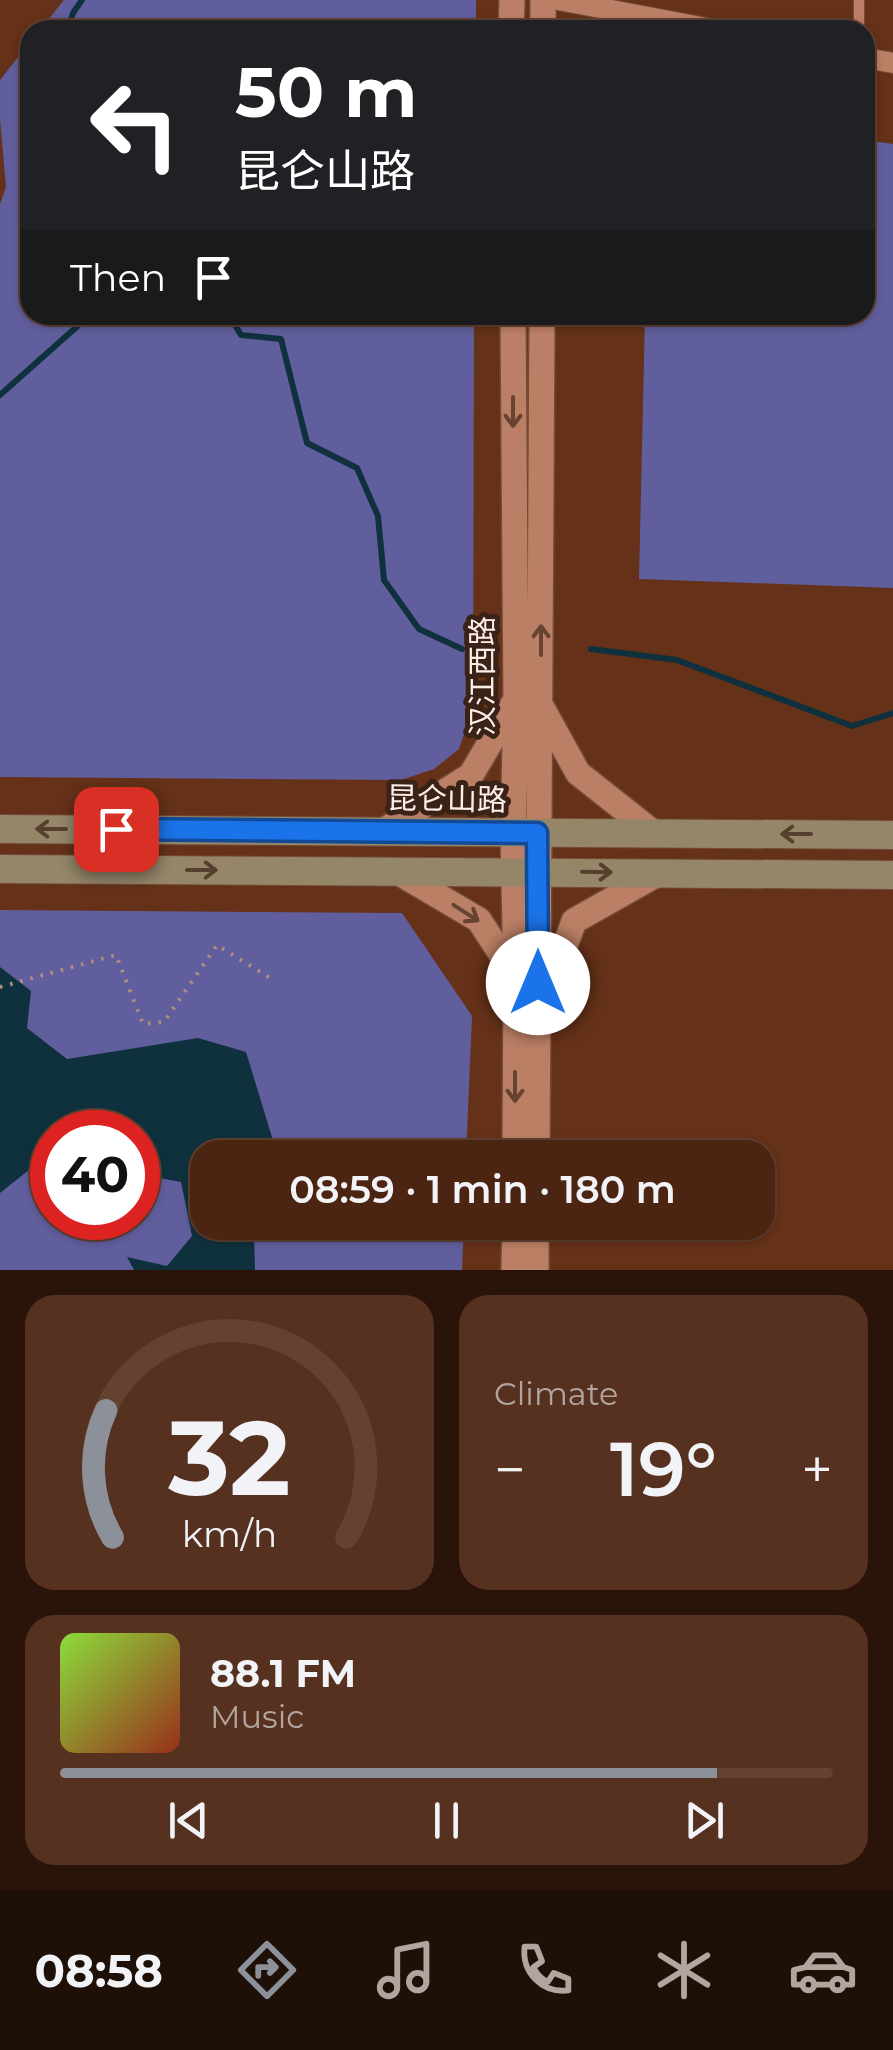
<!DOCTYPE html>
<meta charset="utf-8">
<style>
:root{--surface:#4c2512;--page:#563120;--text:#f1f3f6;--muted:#b2a59f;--line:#634232;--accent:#8c9099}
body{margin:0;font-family:Montserrat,"Noto Sans SC",sans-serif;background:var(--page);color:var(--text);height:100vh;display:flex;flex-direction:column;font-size:38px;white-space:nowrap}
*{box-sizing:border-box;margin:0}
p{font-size:32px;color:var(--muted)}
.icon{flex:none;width:55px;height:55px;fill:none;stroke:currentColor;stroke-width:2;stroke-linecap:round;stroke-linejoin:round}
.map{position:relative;height:1270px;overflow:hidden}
.drawer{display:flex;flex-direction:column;gap:25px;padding:25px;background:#2a140a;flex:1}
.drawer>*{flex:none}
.top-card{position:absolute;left:20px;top:20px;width:855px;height:305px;border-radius:30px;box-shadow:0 2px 8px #0004,0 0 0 2px var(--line);background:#202124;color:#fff;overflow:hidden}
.speed{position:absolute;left:30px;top:1110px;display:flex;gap:20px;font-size:50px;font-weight:700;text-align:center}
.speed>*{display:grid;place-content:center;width:130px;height:130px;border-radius:50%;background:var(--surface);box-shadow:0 2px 8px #0004,0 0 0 2px var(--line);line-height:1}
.speed .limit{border:15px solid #d22;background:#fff;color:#111}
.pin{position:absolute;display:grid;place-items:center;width:85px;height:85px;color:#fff;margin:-42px;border-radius:20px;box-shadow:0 5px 15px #0006}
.me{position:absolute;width:110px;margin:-55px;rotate:0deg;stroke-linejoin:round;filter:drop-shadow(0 0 8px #0008)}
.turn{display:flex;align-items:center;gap:35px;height:210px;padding:0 50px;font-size:45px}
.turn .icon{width:130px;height:130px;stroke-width:2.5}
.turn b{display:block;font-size:70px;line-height:85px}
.then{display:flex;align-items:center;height:95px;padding:0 50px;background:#0003;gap:20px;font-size:38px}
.big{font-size:75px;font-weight:600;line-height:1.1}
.drawer .tile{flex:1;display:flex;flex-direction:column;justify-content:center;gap:15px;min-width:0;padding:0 35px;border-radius:30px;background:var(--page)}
.drawer .dial{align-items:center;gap:0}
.dial svg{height:260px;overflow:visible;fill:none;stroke:var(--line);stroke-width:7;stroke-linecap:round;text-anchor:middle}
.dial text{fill:var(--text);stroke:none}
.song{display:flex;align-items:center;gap:30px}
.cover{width:120px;height:120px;border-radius:15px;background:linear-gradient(135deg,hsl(90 70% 55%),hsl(10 70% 35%))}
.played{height:10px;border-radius:5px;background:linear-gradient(90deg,var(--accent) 85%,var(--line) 85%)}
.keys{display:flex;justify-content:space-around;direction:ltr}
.heat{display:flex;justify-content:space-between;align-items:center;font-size:55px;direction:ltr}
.drawer .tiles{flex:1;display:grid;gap:25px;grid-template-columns:1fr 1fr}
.tile:last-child{grid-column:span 2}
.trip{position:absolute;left:190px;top:1140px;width:585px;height:100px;border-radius:30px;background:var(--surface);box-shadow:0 2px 8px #0004,0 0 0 2px var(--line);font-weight:600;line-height:100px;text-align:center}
.tabs{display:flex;height:160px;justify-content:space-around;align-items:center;background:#1e0f07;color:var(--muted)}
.tabs .icon{width:70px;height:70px}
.tabs .active{color:var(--accent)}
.tabs b{font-size:45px;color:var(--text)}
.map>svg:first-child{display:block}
.green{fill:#615e9d;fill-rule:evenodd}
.water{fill:#0f313d}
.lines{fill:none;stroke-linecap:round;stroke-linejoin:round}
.stream{stroke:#0f313d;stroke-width:6}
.service-casing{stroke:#734b38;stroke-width:12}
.minor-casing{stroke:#734b38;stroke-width:22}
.tertiary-casing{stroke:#734b38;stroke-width:28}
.secondary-casing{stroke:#734b38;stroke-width:30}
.path{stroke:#b08f7f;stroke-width:4;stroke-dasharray:2.5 8;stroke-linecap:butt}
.service{stroke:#bb7f65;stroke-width:10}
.minor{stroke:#bb7f65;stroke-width:20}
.tertiary{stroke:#bb7f65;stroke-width:25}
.secondary{stroke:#95866a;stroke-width:28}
.oneway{stroke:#674332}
.oneway2{stroke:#554030}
.route-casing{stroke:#114b97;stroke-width:25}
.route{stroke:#1a73e8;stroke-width:18}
.labels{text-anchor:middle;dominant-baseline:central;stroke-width:10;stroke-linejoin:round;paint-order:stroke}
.street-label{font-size:30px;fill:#fceee8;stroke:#3a2217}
</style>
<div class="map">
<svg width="893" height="1270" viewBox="0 0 893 1270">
<rect width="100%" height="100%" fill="#653118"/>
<path class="green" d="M 64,0 L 476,0 L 476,30 L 40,30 Z
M 30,42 L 30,315 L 474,315 L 473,708 L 459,749 L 434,769 L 401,780 L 0,777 L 0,204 L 6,187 L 0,119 L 0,80 Z
M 865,140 L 893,144 L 893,588 L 639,579 L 645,315 L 865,315 Z
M 0,910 L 402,913 L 472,1016 L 466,1157 L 208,1158 L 208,1222 L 464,1223 L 462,1270 L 0,1270 ZM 52,1132 L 138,1132 L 138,1218 L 52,1218 Z"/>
<path class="water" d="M 0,967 L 31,991 L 27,1028 L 67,1059 L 198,1038 L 246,1052 L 278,1157 L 208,1158 L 208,1222 L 260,1223 L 254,1236 L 255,1270 L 134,1270 L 127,1257 L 167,1266 L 192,1236 L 181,1182 L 138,1174 L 138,1132 L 52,1132 L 52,1159 L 44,1158 L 0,1193 Z"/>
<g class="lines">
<path class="stream" d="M 68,30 L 73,13 L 82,0
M 229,315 L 241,335 L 281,339 L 307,443 L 357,468 L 378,516 L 384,580 L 419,629 L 462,649
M 0,395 L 90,315
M 591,649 L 677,660 L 852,726 L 893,713"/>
<g class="service-casing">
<path id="service" d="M 859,0 L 859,30"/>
</g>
<g class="minor-casing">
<path id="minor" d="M 558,0 L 717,30
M 865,58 L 893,63"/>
</g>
<g class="tertiary-casing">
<path id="tertiary" d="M 511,30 L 512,0
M 543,30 L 543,0
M 513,315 L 516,700 L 513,833 L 516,977 L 515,1158
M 541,706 L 578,773 L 655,834
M 385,830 L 471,775 L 513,704
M 396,871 L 479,920 L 516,977
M 545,1001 L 574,921 L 659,873
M 537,1158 L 542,315
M 514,1270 L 515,1222
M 536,1270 L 536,1222"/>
</g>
<g class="secondary-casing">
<path id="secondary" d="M 0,829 L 893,835
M 0,869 L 893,875"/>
</g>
<path class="path" d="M 0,987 L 116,955 L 143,1024 L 164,1022 L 217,945 L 270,978"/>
<use href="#service" class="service"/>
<use href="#minor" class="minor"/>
<use href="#tertiary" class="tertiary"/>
<use href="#secondary" class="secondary"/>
</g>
<defs><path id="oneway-shaft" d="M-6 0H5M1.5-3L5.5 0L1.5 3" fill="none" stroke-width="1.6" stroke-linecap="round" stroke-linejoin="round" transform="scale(2.5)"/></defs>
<g class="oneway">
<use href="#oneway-shaft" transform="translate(513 412) rotate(90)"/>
<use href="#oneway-shaft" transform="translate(541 640) rotate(-90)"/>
<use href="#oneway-shaft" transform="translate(466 913) rotate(33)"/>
<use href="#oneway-shaft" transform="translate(515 1087) rotate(90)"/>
</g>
<g class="oneway2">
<use href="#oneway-shaft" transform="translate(51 829) rotate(-180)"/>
<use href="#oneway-shaft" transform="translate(796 834) rotate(-180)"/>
<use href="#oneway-shaft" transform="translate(202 870)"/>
<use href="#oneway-shaft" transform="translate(597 872) rotate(1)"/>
</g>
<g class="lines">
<g class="route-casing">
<path id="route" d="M 116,829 L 537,833 L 538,983"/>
</g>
<use href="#route" class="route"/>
</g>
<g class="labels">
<g class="street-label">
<text transform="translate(482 676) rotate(-90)">汉江西路</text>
<text transform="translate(447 799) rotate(1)">昆仑山路</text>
</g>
</g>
</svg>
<div class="speed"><div class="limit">40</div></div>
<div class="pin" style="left:116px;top:829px;background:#d93025"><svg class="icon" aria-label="arrive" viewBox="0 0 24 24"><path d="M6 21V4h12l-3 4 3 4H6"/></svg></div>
<svg class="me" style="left:538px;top:983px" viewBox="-20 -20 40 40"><circle r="19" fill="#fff"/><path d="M0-13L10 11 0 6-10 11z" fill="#1a73e8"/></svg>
<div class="trip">08:59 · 1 min · 180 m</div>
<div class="top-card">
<div class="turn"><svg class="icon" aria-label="left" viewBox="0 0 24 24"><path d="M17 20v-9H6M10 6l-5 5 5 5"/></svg><div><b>50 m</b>昆仑山路</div></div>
<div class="then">Then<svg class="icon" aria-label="arrive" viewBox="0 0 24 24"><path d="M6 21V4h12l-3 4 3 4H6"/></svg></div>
</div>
</div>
<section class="drawer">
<div class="tiles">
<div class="tile dial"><svg viewBox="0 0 100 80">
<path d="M14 69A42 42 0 1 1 86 69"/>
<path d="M14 69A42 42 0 0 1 12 30" stroke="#8c9099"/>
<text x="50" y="56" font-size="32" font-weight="700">32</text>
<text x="50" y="72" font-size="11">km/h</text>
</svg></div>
<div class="tile"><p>Climate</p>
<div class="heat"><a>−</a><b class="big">19°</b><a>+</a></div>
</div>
<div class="tile">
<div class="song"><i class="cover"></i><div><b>88.1 FM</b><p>Music</p></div></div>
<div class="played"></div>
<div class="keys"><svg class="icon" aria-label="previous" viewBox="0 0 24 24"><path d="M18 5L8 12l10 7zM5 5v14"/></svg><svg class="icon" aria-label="pause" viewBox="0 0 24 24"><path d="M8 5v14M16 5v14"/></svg><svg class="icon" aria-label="next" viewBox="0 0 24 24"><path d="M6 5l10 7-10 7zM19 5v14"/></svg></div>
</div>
</div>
</section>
<nav class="tabs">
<b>08:58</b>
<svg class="icon active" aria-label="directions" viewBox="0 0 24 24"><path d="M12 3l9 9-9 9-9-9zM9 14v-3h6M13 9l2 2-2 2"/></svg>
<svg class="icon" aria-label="music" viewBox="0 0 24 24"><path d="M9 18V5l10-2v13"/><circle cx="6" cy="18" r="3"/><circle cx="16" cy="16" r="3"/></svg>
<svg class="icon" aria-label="phone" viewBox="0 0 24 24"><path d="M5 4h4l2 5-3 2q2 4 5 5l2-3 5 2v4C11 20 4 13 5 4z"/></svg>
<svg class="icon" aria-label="climate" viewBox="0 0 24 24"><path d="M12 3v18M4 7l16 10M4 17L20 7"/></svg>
<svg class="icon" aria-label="car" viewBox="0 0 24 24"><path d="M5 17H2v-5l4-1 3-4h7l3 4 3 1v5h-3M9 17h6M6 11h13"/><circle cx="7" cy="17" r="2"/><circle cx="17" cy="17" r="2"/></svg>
</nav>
